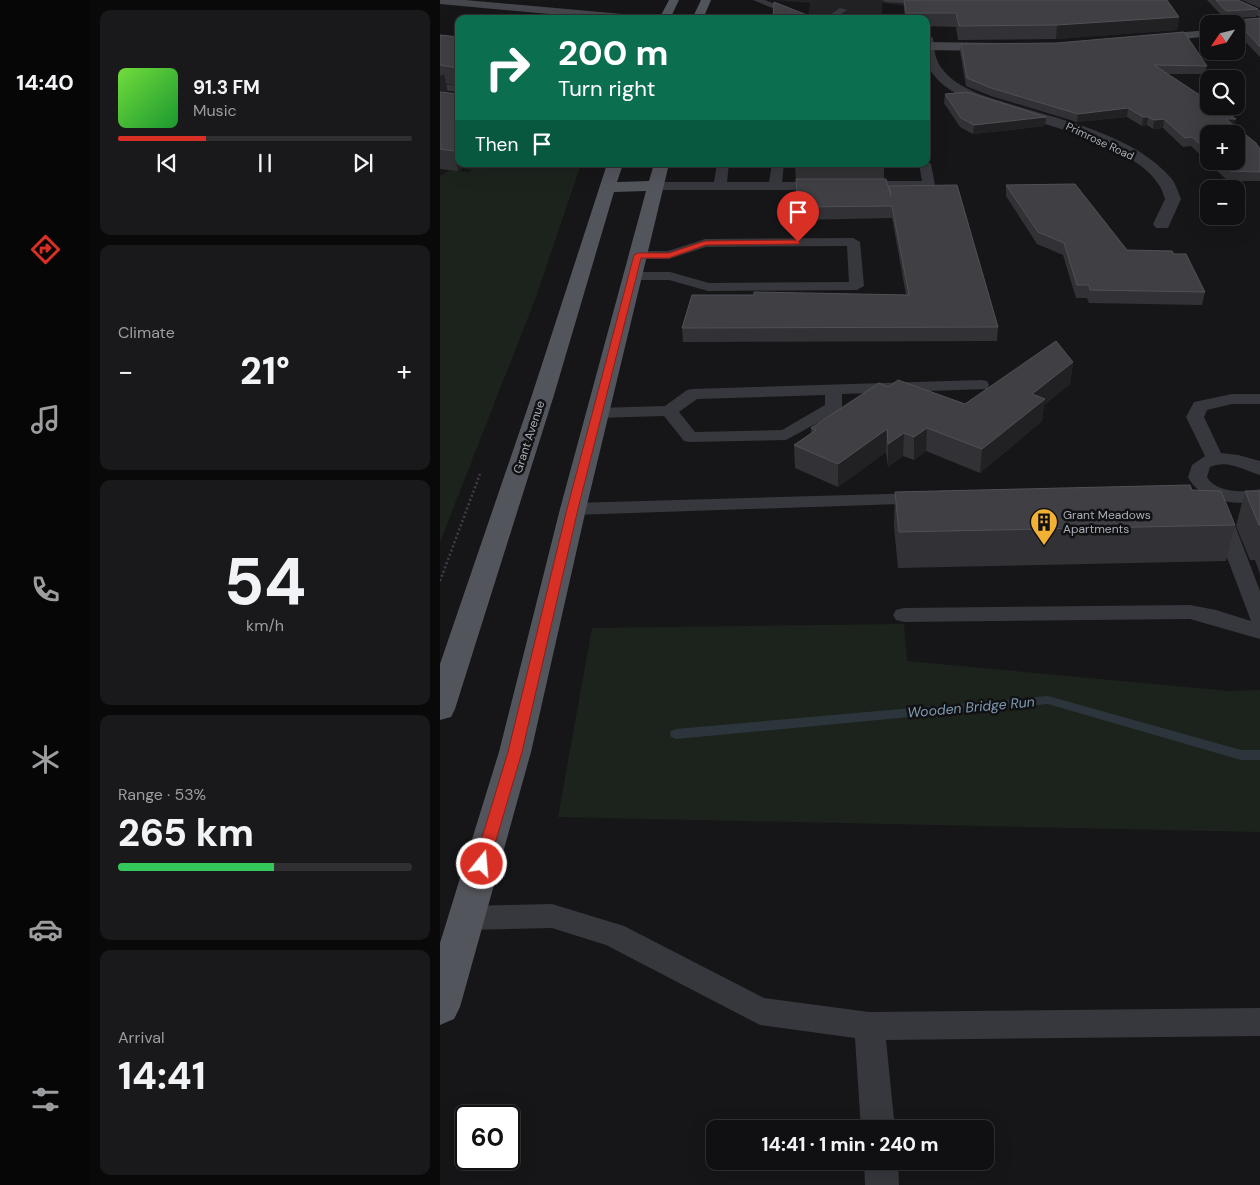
<!DOCTYPE html>
<meta charset="utf-8">
<style>
:root{--surface:#101012;--page:#19191b;--text:#f1f3f6;--muted:#9c9d9f;--line:#303032;--accent:#d93025}
body{margin:0;font-family:"DM Sans",sans-serif;background:var(--page);color:var(--text);height:100vh;display:flex;flex-direction:column;font-size:19px;white-space:nowrap}
*{box-sizing:border-box;margin:0}
p{font-size:16px;color:var(--muted)}
.icon{flex:none;width:28px;height:28px;fill:none;stroke:currentColor;stroke-width:2;stroke-linecap:round;stroke-linejoin:round}
.map{position:relative;flex:1;overflow:hidden}
.panel{display:flex;flex-direction:column;gap:10px;padding:10px;background:#09090a;width:350px}
.panel>*{flex:none}
.guide{position:absolute;left:15px;top:15px;width:475px;height:152px;border-radius:10px;box-shadow:0 5px 20px #0002,0 0 0 1px var(--line);background:#0b6e4f;color:#fff;overflow:hidden}
.needle{width:32px;rotate:235deg}
.tools{position:absolute;left:760px;top:15px;display:grid;gap:10px}
.tools a{display:grid;place-items:center;width:45px;height:45px;border-radius:10px;background:var(--surface);box-shadow:0 5px 20px #0002,0 0 0 1px var(--line);font-size:25px}
.speed{position:absolute;left:15px;top:1105px;display:flex;gap:10px;font-size:25px;font-weight:700;text-align:center}
.speed>*{display:grid;place-content:center;width:65px;height:65px;border-radius:50%;background:var(--surface);box-shadow:0 5px 20px #0002,0 0 0 1px var(--line);line-height:1}
.speed .limit{border:2px solid #111;border-radius:8px;background:#fff;color:#111}
.pin{position:absolute;display:grid;place-items:center;width:42px;height:42px;color:#fff;margin:-51px -21px;border-radius:50% 50% 50% 0;rotate:-45deg;box-shadow:0 0 5px #0007}
.pin .icon{rotate:45deg}
.me{position:absolute;width:55px;margin:-28px;rotate:17deg;stroke-linejoin:round;filter:drop-shadow(0 0 4px #0008)}
.turn{display:flex;align-items:center;gap:18px;height:105px;padding:0 20px;font-size:22px}
.turn .icon{width:65px;height:65px;stroke-width:2.5}
.turn b{display:block;font-size:35px;line-height:42px}
.then{display:flex;align-items:center;height:48px;padding:0 20px;background:#0003;gap:10px;font-size:19px}
.big{font-size:38px;font-weight:800;line-height:1.1}
.panel .card{flex:1;display:flex;flex-direction:column;justify-content:center;gap:8px;min-width:0;padding:0 18px;border-radius:10px;background:var(--page)}
.panel .dial{align-items:center;gap:0}
.dial b{font-size:65px;line-height:1}
.song{display:flex;align-items:center;gap:15px}
.cover{width:60px;height:60px;border-radius:8px;background:linear-gradient(135deg,hsl(100 70% 55%),hsl(130 70% 35%))}
.played{height:5px;border-radius:2px;background:linear-gradient(90deg,var(--accent) 30%,var(--line) 30%)}
.keys{display:flex;justify-content:space-around;direction:ltr}
.heat{display:flex;justify-content:space-between;align-items:center;font-size:28px;direction:ltr}
.charge{height:8px;border-radius:4px;background:linear-gradient(90deg,#34c759 53%,var(--line) 0)}
.trip{position:absolute;left:266px;top:1120px;width:288px;height:50px;border-radius:10px;background:var(--surface);box-shadow:0 5px 20px #0002,0 0 0 1px var(--line);font-weight:800;line-height:50px;text-align:center}
main{display:flex;flex:1;min-height:0}
.tab-bar{display:flex;flex-direction:column;width:90px;justify-content:space-around;align-items:center;background:#060607;color:var(--muted)}
.tab-bar .icon{width:35px;height:35px}
.tab-bar .on{color:var(--accent)}
.tab-bar b{font-size:22px;color:var(--text)}
.map>svg:first-child{display:block}
.built{fill:#222225}
.green{fill:#1c231d}
.lines{fill:none;stroke-linecap:round;stroke-linejoin:round}
.stream{fill:#2c353c;fill-rule:evenodd}
.path{stroke:#3d3f44;stroke-width:2.5;stroke-dasharray:2 2.5;stroke-linecap:butt}
.lane{fill:#37383d;fill-rule:evenodd}
.street{fill:#37383d;fill-rule:evenodd}
.secondary{fill:#45474d;fill-rule:evenodd}
.primary{fill:#53555c;fill-rule:evenodd}
.wall{fill:#323236;fill-rule:evenodd}
.shaded-wall{fill:#212124}
.building{fill:#3f3f44;stroke:#4f5156}
.route{fill:#d93025;stroke:#8d1f18}
.labels{text-anchor:middle;dominant-baseline:central;stroke-width:5;stroke-linejoin:round;paint-order:stroke}
.far-street-label{font-size:11px;fill:#a8adb8;stroke:#111113}
.street-label{font-size:12px;fill:#a8adb8;stroke:#111113}
.poi-label{font-size:12px;fill:#a8adb8;stroke:#111113;text-anchor:start}
.water-label{font-size:14px;font-style:italic;fill:#7f9bb3;stroke:#111113}
</style>
<main>
<nav class="tab-bar">
<b>14:40</b>
<svg class="icon on" aria-label="directions" viewBox="0 0 24 24"><path d="M12 3l9 9-9 9-9-9zM9 14v-3h6M13 9l2 2-2 2"/></svg>
<svg class="icon" aria-label="music" viewBox="0 0 24 24"><path d="M9 18V5l10-2v13"/><circle cx="6" cy="18" r="3"/><circle cx="16" cy="16" r="3"/></svg>
<svg class="icon" aria-label="phone" viewBox="0 0 24 24"><path d="M5 4h4l2 5-3 2q2 4 5 5l2-3 5 2v4C11 20 4 13 5 4z"/></svg>
<svg class="icon" aria-label="climate" viewBox="0 0 24 24"><path d="M12 3v18M4 7l16 10M4 17L20 7"/></svg>
<svg class="icon" aria-label="car" viewBox="0 0 24 24"><path d="M5 17H2v-5l4-1 3-4h7l3 4 3 1v5h-3M9 17h6M6 11h13"/><circle cx="7" cy="17" r="2"/><circle cx="17" cy="17" r="2"/></svg>
<svg class="icon" aria-label="filters" viewBox="0 0 24 24"><path d="M4 7h16M4 17h16"/><circle cx="9" cy="7" r="2"/><circle cx="15" cy="17" r="2"/></svg>
</nav>
<section class="panel">
<div class="card">
<div class="song"><i class="cover"></i><div><b>91.3 FM</b><p>Music</p></div></div>
<div class="played"></div>
<div class="keys"><svg class="icon" aria-label="previous" viewBox="0 0 24 24"><path d="M18 5L8 12l10 7zM5 5v14"/></svg><svg class="icon" aria-label="pause" viewBox="0 0 24 24"><path d="M8 5v14M16 5v14"/></svg><svg class="icon" aria-label="next" viewBox="0 0 24 24"><path d="M6 5l10 7-10 7zM19 5v14"/></svg></div>
</div>
<div class="card"><p>Climate</p>
<div class="heat"><a>−</a><b class="big">21°</b><a>+</a></div>
</div>
<div class="card dial"><b>54</b><p>km/h</p></div>
<div class="card"><p>Range · 53%</p><b class="big">265 km</b><div class="charge"></div></div>
<div class="card"><p>Arrival</p><b class="big">14:41</b></div>
</section>
<div class="map">
<svg width="820" height="1185" viewBox="0 0 820 1185">
<rect width="100%" height="100%" fill="#161618"/>
<path class="built" d="M 333,0 L 691,0 L 519,12 L 442,3 L 442,19 L 368,19 L 370,3 Z"/>
<path class="green" d="M 29,164 L 141,164 L 96,297 L 0,542 L 0,176 L 10,170 L 29,172 L 32,170 L 22,168 Z
M 464,624 L 467,661 L 789,691 L 820,690 L 820,832 L 118,817 L 152,628 Z"/>
<g class="lines">
<path class="stream" d="M 608,696 L 801,750 L 820,750 L 820,760 L 801,760 L 608,704 L 236,739 L 231,737 L 230,734 L 231,731 L 236,729 Z"/>
<path class="path" d="M 0,581 L 40,474"/>
<path class="lane" d="M 313,0 L 325,0 L 368,17 L 359,19 Z
M 442,0 L 483,0 L 495,3 L 491,5 L 446,2 Z
M 400,8 L 407,10 L 394,19 L 384,19 Z
M 0,84 L 19,86 L 19,92 L 0,90 Z
M 486,161 L 491,164 L 495,185 L 493,188 L 421,189 L 415,185 L 421,181 L 482,181 L 479,164 L 486,164 Z
M 277,164 L 289,164 L 287,182 L 329,182 L 332,164 L 344,164 L 342,182 L 385,182 L 391,186 L 385,190 L 216,190 L 210,186 L 216,182 L 274,182 Z
M 413,238 L 420,242 L 424,286 L 417,290 L 268,291 L 229,280 L 192,280 L 185,276 L 192,272 L 230,272 L 269,283 L 409,282 L 407,246 L 266,247 L 229,259 L 198,259 L 191,255 L 198,251 L 228,251 L 265,239 Z
M 541,380 L 547,381 L 549,385 L 547,389 L 402,394 L 402,407 L 399,411 L 346,440 L 250,442 L 244,441 L 224,416 L 157,418 L 151,417 L 148,413 L 151,409 L 157,408 L 225,406 L 247,390 L 253,389 ZM 385,395 L 385,405 L 342,430 L 255,432 L 239,412 L 257,399 Z
M 792,394 L 820,394 L 820,404 L 792,404 L 767,410 L 764,417 L 781,453 L 798,455 L 820,461 L 820,475 C 803,470 788,459 770,467 L 767,477 C 776,493 804,493 820,489 L 820,501 C 795,506 760,501 748,477 L 752,465 L 765,456 L 746,417 L 754,402 Z
M 482,493 L 489,495 L 492,499 L 489,503 L 133,515 L 126,513 L 123,509 L 126,505 L 133,503 Z
M 781,509 L 788,511 L 791,515 L 820,591 L 820,639 L 750,619 L 464,622 L 456,620 L 453,615 L 456,610 L 464,608 L 750,605 L 776,610 L 811,621 L 771,515 L 774,511 Z
M 112,904 L 184,926 L 324,998 L 429,1012 L 820,1008 L 820,1036 L 446,1040 L 455,1129 L 421,1129 L 415,1038 L 320,1025 L 166,945 L 112,928 L 25,930 L 15,926 L 11,918 L 15,910 L 25,906 Z
M 424,1161 L 458,1161 L 459,1185 L 425,1185 Z"/>
<path class="street" d="M 783,0 L 797,0 L 820,10 L 820,17 Z
M 487,34 L 493,38 C 494,49 495,61 503,70 C 517,88 546,97 567,103 C 620,120 693,134 731,178 C 736,184 738,192 741,199 L 728,228 L 716,228 L 713,224 L 725,199 C 723,194 722,189 719,185 C 697,146 600,123 559,110 C 537,103 507,94 493,74 C 485,64 484,46 487,34 Z"/>
<path class="secondary" d="M 0,0 L 25,0 L 205,16 L 210,19 L 164,19 L 0,4 Z
M 820,19 L 820,25 L 796,27 L 796,24 L 778,24 L 783,21 Z
M 769,30 L 769,36 L 710,43 L 704,39 L 710,35 Z
M 486,42 L 557,43 L 563,47 L 557,51 L 486,50 Z"/>
<path class="primary" d="M 229,0 L 239,0 L 230,19 L 219,19 Z
M 261,0 L 271,0 L 263,19 L 252,19 Z
M 167,164 L 183,164 L 177,182 L 209,181 L 214,164 L 229,164 L 146,509 L 91,752 L 20,1007 L 14,1019 L 0,1025 L 0,943 L 59,752 L 120,509 L 206,191 L 174,192 L 114,395 L 15,709 L 11,717 L 0,720 L 0,664 L 92,395 Z"/>
</g>
<path class="wall" d="M 463,0 L 727,0 L 739,17 L 737,30 L 616,39 L 518,40 L 516,27 L 486,26 L 486,19 L 465,19 Z
M 767,0 L 798,0 L 818,9 L 816,17 L 794,18 L 798,20 L 820,18 L 820,57 L 796,32 L 796,24 L 791,24 L 792,19 L 785,19 Z
M 802,0 L 820,0 L 820,8 Z
M 0,35 L 19,37 L 19,86 L 6,84 L 19,164 L 29,164 L 18,171 L 0,169 Z
M 521,44 L 767,66 L 765,74 L 727,74 L 794,126 L 820,149 L 820,181 L 788,181 L 751,146 L 743,147 L 723,128 L 713,129 L 707,125 L 702,126 L 687,117 L 637,122 L 551,96 L 526,86 L 520,52 ZM 769,134 L 796,161 L 769,161 Z
M 505,94 L 606,117 L 605,126 L 533,134 L 520,127 L 504,103 Z
M 355,164 L 444,167 L 444,179 L 448,187 L 558,327 L 557,341 L 243,342 L 242,328 L 314,295 L 466,295 L 452,218 L 358,220 Z
M 566,185 L 687,250 L 734,254 L 765,292 L 762,305 L 649,303 L 647,298 L 636,298 L 623,255 L 597,244 L 566,196 Z
M 633,362 L 630,384 L 604,405 L 602,421 L 540,473 L 486,451 L 474,460 L 463,456 L 448,467 L 446,452 L 398,487 L 355,468 L 354,445 L 371,433 L 371,428 L 448,387 L 525,404 Z
M 752,490 L 795,525 L 786,561 L 458,568 L 454,527 L 455,492 Z
M 805,491 L 820,491 L 820,574 L 815,560 L 810,560 L 796,526 Z"/>
<path class="shaded-wall" d="M 739,17 L 737,30 L 616,39 L 617,25 Z
M 4,74 L 8,93 L 0,97 L 0,76 Z
M 688,108 L 687,117 L 637,122 L 638,114 Z
M 486,115 L 490,115 L 489,127 L 486,127 Z
M 606,117 L 605,126 L 533,134 L 534,125 Z
M 703,117 L 708,117 L 707,125 L 702,126 Z
M 724,119 L 723,128 L 713,129 L 714,120 Z
M 786,119 L 796,119 L 794,127 Z
M 19,148 L 19,164 L 29,164 L 18,171 L 14,151 Z
M 633,362 L 630,384 L 604,405 L 602,421 L 540,473 L 542,449 L 592,394 Z
M 487,428 L 486,451 L 474,460 L 474,437 Z
M 447,429 L 446,452 L 398,487 L 398,464 Z
M 464,433 L 463,456 L 448,467 L 448,444 Z"/>
<path class="building" d="M 464,0 L 727,0 L 739,17 L 617,25 L 519,26 L 516,13 L 466,13 Z
M 776,0 L 798,0 L 818,9 L 786,11 Z
M 334,2 L 377,19 L 333,19 Z
M 793,17 L 798,20 L 820,18 L 820,47 Z
M 744,32 L 767,66 L 714,65 L 769,101 L 769,106 L 777,106 L 796,119 L 786,119 L 816,143 L 820,149 L 820,172 L 790,171 L 779,161 L 796,161 L 796,134 L 769,134 L 769,152 L 752,137 L 745,138 L 724,119 L 714,120 L 708,117 L 703,117 L 688,108 L 638,114 L 551,88 L 527,78 L 521,44 L 617,43 Z
M 0,35 L 19,37 L 19,67 L 17,68 L 0,65 Z
M 0,92 L 19,94 L 19,148 L 14,151 L 0,149 Z
M 527,92 L 606,117 L 534,125 L 521,118 L 505,94 Z
M 486,109 L 490,115 L 486,115 Z
M 355,164 L 443,164 L 444,167 L 355,167 Z
M 356,179 L 446,179 L 451,196 L 449,186 L 517,185 L 558,327 L 242,328 L 252,295 L 314,295 L 314,292 L 469,295 L 452,206 L 358,207 Z
M 635,184 L 687,250 L 732,251 L 734,254 L 746,254 L 765,292 L 650,290 L 649,285 L 637,285 L 624,243 L 598,232 L 566,185 Z
M 616,341 L 633,362 L 592,394 L 605,399 L 542,449 L 487,428 L 474,437 L 464,433 L 448,444 L 447,429 L 398,464 L 354,445 L 376,430 L 371,428 L 439,383 L 448,387 L 458,380 L 525,404 Z
M 750,485 L 752,490 L 781,491 L 795,525 L 459,532 L 455,492 Z
M 805,491 L 820,491 L 820,525 L 819,525 Z"/>
<path class="route" d="M 358,240 L 360,244 L 266,245 L 229,258 L 201,258 L 138,509 L 82,752 L 49,864 L 47,868 L 36,868 L 34,864 L 68,752 L 127,509 L 194,255 L 198,253 L 229,253 L 265,241 Z"/>
<defs>
<g id="building-pin" transform="scale(1.4375)"><path d="M0 17L-7.5 6A9.5 9.5 0 1 1 7.5 6Z" fill="#f2b134" stroke="#111113"/><path d="M-4-6H4V6H1V3H-1V6H-4ZM-2.5-4.3h1.7v1.8h-1.7ZM.8-4.3h1.7v1.8H.8ZM-2.5-1h1.7V.8h-1.7ZM.8-1h1.7V.8H.8Z" fill="#111"/></g>
</defs>
<g fill-rule="evenodd">
<use href="#building-pin" x="604" y="522"/>
</g>
<g class="labels">
<g class="far-street-label">
<text transform="translate(660 141) rotate(25)">Primrose Road</text>
</g>
<g class="street-label">
<text transform="translate(89 437) rotate(-72)">Grant Avenue</text>
</g>
<g class="poi-label">
<text x="623" y="515">Grant Meadows<tspan x="623" dy="14">Apartments</tspan></text>
</g>
<g class="water-label">
<text transform="translate(531 707) rotate(-5)">Wooden Bridge Run</text>
</g>
</g>
</svg>
<div class="tools">
<a><svg class="needle" viewBox="-14 -14 28 28"><path d="M0-13l5 13h-10z" fill="#e53935"/><path d="M0 13l5-13h-10z" fill="#9c9d9f"/></svg></a>
<a><svg class="icon" aria-label="search" viewBox="0 0 24 24"><circle cx="10" cy="10" r="6"/><path d="M15 15l6 6"/></svg></a>
<a>+</a>
<a>−</a>
</div>
<div class="speed"><div class="limit">60</div></div>
<div class="pin" style="left:358px;top:242px;background:#d93025"><svg class="icon" aria-label="arrive" viewBox="0 0 24 24"><path d="M6 21V4h12l-3 4 3 4H6"/></svg></div>
<svg class="me" style="left:42px;top:864px" viewBox="-20 -20 40 40"><circle r="17" fill="#d93025" stroke="#fff" stroke-width="3"/><path d="M0-11L8 9 0 5-8 9z" fill="#fff"/></svg>
<div class="trip">14:41 · 1 min · 240 m</div>
<div class="guide">
<div class="turn"><svg class="icon" aria-label="right" viewBox="0 0 24 24"><path d="M7 20v-9h11M14 6l5 5-5 5"/></svg><div><b>200 m</b>Turn right</div></div>
<div class="then">Then<svg class="icon" aria-label="arrive" viewBox="0 0 24 24"><path d="M6 21V4h12l-3 4 3 4H6"/></svg></div>
</div>
</div>
</main>
